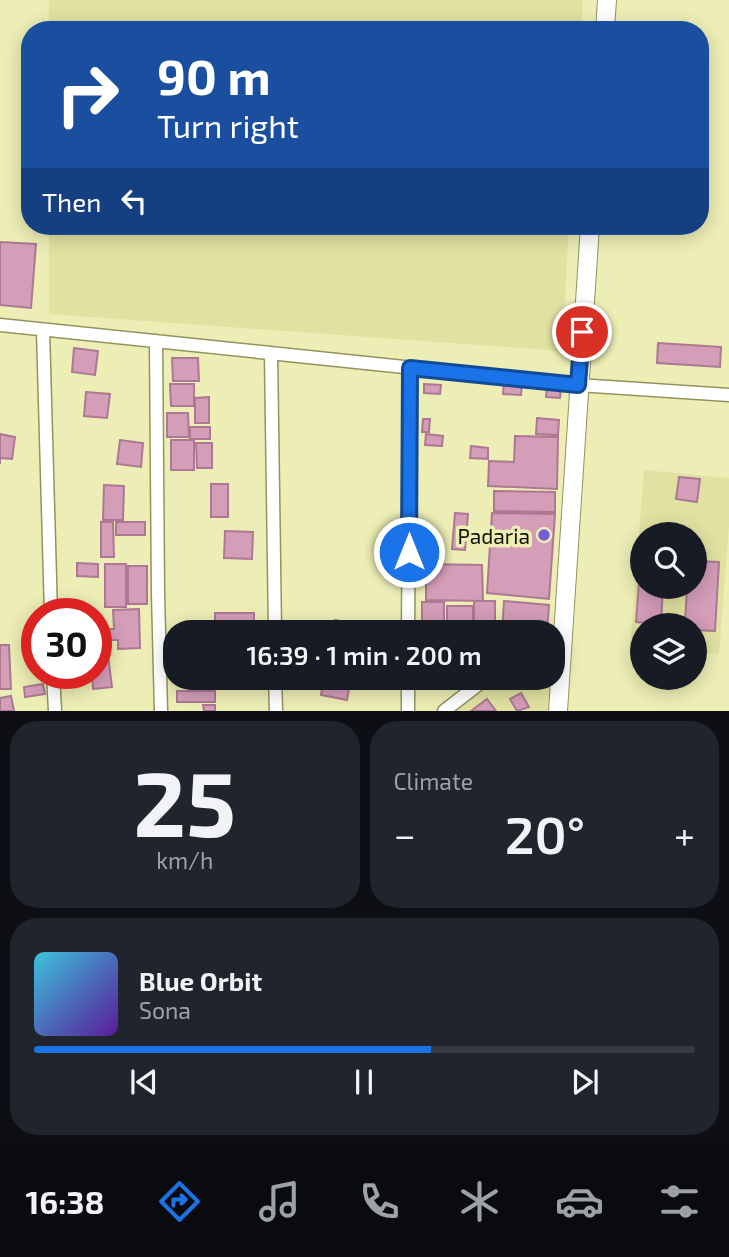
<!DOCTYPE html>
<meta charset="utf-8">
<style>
:root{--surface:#171b24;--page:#20242c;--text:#f1f3f6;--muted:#9ea1a6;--line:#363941;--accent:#1a73e8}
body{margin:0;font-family:"Exo 2",sans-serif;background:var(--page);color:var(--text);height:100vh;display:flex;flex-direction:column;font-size:26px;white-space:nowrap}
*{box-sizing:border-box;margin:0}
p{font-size:23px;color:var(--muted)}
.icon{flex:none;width:38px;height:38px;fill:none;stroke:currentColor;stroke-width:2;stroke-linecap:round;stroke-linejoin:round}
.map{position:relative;height:711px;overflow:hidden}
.drawer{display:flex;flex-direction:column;gap:10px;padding:10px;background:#0d0f14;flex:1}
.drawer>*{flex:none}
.banner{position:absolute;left:21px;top:21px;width:688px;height:214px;border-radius:28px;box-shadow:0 4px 18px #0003;background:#1a4fa0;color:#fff;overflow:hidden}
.buttons{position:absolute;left:630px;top:522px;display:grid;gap:14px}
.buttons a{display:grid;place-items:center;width:77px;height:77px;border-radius:50%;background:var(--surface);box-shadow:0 4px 18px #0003;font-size:35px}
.speed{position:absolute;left:21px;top:598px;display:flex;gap:14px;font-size:35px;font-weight:700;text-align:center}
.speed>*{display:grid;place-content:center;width:91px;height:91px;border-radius:50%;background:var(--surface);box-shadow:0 4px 18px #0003;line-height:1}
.speed .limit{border:10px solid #d22;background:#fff;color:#111}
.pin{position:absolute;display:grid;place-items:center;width:60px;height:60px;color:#fff;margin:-30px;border:4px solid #fff;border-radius:50%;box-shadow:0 2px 7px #0007}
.me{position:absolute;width:77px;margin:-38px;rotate:0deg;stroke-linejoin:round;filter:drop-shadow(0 0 5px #0008)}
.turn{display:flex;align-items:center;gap:24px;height:147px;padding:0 21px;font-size:32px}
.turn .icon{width:91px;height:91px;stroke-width:2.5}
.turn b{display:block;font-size:49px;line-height:60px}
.then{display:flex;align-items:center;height:66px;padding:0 21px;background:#0003;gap:14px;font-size:26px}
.big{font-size:52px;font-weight:600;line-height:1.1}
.drawer .widget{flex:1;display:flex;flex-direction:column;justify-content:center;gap:10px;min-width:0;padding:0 24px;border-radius:28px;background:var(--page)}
.drawer .dial{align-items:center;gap:0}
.dial b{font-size:91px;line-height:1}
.song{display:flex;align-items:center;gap:21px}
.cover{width:84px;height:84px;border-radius:10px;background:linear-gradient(135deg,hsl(190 70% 55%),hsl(270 70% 35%))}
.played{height:7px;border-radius:4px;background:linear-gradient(90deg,var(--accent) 60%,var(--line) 60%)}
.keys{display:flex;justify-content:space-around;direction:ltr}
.heat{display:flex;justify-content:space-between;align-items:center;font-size:38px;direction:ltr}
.drawer .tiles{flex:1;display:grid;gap:10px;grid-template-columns:1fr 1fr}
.widget:last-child{grid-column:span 2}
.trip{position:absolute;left:163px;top:620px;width:402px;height:70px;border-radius:28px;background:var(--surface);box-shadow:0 4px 18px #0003;font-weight:600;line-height:70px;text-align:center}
.tabs{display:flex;height:112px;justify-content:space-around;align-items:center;background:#090b0e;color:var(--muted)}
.tabs .icon{width:49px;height:49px}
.tabs .on{color:var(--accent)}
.tabs b{font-size:32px;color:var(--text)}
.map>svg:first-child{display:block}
.built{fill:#e1e2a1;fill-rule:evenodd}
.building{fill:#d49db8;stroke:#ac7892;stroke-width:2}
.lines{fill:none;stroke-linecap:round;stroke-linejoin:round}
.street-casing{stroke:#93935d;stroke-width:15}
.secondary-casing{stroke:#93935d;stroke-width:20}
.street{stroke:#fff;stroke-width:12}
.secondary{stroke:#fff;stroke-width:18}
.route-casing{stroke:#114b97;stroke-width:18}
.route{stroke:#1a73e8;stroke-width:12}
.poi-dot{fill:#755dd7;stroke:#edeeb5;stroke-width:2.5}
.labels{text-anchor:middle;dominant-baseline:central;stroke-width:7;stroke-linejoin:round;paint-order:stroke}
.poi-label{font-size:21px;fill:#141401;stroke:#edeeb5;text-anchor:end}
</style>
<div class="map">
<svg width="729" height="711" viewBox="0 0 729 711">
<rect width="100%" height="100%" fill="#edeeb5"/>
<path class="built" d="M 49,0 L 583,0 L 581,30 L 49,30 Z
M 49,226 L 569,226 L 562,351 L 49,314 Z
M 644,470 L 729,478 L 729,526 L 719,654 L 695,652 L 695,625 L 642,625 L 642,648 L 630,646 ZM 642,534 L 695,534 L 695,586 L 642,586 Z
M 488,677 L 553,677 L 558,711 L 444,711 Z"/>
<path class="building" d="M 0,242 L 36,244 L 31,308 L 0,305 Z
M 658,343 L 721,347 L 720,367 L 657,363 Z
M 74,348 L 98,351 L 95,375 L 72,372 Z
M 172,358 L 198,358 L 199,381 L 173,381 Z
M 504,381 L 522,383 L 521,395 L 503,394 Z
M 170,384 L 194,384 L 194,406 L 171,406 Z
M 424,384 L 441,385 L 440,394 L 424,393 Z
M 547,385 L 561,387 L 560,398 L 546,397 Z
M 86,392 L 110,394 L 107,418 L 84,416 Z
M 209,397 L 209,423 L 195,423 L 195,398 Z
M 167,413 L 188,413 L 189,437 L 167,437 Z
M 537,418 L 559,420 L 558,435 L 536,434 Z
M 423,419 L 430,419 L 429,432 L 422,432 Z
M 190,427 L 210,427 L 210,439 L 190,439 Z
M 0,434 L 15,437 L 12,459 L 0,458 L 0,464 Z
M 426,434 L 443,436 L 442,446 L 425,445 Z
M 515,436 L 558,437 L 557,489 L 488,486 L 489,461 L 514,462 Z
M 120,440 L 143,443 L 141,467 L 117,464 Z
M 171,440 L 194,440 L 194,470 L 171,470 Z
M 196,443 L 212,443 L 212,468 L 197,468 Z
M 471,446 L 488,448 L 488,459 L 470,458 Z
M 679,477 L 700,479 L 697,502 L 676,499 Z
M 211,484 L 228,484 L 228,517 L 211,517 Z
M 104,485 L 124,486 L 123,520 L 103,520 Z
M 494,491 L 555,492 L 555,512 L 494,511 Z
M 455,513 L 468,514 L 465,550 L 452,549 Z
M 492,513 L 555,514 L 549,599 L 487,593 Z
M 101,522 L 113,522 L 114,557 L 101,557 Z
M 116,522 L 145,522 L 145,535 L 116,535 Z
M 225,531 L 253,532 L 252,559 L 224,558 Z
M 641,555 L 642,586 L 663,586 L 661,624 L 636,622 Z
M 695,561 L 719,562 L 715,631 L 695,630 L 695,625 L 685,625 L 687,586 L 695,586 Z
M 77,563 L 98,564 L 98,577 L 77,576 Z
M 105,564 L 126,564 L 126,607 L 105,607 Z
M 426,564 L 482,565 L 483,601 L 426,600 Z
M 128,566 L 147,566 L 147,604 L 128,604 Z
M 474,601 L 495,601 L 495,621 L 474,621 Z
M 504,601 L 549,605 L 547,632 L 502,632 Z
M 422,602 L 444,602 L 444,623 L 422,623 Z
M 447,606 L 473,606 L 473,625 L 447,624 Z
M 139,609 L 140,648 L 118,649 L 118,640 L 108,640 L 108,629 L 114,629 L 113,610 Z
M 215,613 L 254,613 L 254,632 L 215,632 Z
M 335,620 L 360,625 L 359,632 L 333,632 Z
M 480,624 L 495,624 L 495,632 L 481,632 Z
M 0,645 L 9,645 L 11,689 L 0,689 Z
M 107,647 L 112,687 L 93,689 L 92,674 L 96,674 L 96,648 Z
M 175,651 L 175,677 L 215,677 L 215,682 L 175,682 Z
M 324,677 L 351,677 L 347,700 L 321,695 Z
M 43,684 L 45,694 L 25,697 L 24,687 Z
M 177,691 L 215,691 L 215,702 L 177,702 Z
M 521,693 L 529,707 L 517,711 L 510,699 Z
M 11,696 L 14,711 L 0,711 L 0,698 Z
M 487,699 L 496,711 L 471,711 Z
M 203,705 L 215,705 L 215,711 L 204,711 Z"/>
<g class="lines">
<g class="street-casing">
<path id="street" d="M 0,325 L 578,385 L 729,395
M 43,330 L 51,614
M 156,341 L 158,593 L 161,711
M 271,353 L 275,632
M 408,632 L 410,368
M 53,674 L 55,711
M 275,677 L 276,711
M 408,711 L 408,677
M 444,711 L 488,677"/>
</g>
<g class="secondary-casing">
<path id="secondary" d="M 605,30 L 607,0
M 558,711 L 590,226"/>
</g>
<use href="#street" class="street"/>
<use href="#secondary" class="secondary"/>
</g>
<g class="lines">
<g class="route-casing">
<path id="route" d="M 409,552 L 410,368 L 578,385 L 582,332"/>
</g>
<use href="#route" class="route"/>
</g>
<circle class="poi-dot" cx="544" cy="535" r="7"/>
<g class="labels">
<g class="poi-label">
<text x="530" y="535">Padaria</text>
</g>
</g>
</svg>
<div class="buttons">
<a><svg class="icon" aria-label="search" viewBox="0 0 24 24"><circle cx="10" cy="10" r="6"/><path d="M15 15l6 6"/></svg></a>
<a><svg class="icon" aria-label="layers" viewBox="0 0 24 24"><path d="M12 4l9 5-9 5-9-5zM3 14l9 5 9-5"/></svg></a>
</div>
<div class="speed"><div class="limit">30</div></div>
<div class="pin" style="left:582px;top:332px;background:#d93025"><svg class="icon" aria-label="arrive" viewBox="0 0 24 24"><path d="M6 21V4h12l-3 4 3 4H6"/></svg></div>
<svg class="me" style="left:409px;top:552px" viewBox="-20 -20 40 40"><circle r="17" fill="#1a73e8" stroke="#fff" stroke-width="3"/><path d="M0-11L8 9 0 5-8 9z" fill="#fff"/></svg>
<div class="trip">16:39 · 1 min · 200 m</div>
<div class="banner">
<div class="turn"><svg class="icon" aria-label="right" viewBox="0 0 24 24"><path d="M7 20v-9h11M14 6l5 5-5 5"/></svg><div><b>90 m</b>Turn right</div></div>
<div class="then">Then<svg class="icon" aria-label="left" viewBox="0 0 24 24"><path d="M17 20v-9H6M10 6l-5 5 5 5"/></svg></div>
</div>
</div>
<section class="drawer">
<div class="tiles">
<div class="widget dial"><b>25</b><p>km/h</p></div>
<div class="widget"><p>Climate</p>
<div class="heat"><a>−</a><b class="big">20°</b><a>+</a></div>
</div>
<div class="widget">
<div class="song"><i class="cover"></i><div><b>Blue Orbit</b><p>Sona</p></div></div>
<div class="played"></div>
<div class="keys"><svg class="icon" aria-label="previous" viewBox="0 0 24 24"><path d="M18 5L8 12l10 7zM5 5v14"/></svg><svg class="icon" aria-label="pause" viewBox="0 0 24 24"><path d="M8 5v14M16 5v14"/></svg><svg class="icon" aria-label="next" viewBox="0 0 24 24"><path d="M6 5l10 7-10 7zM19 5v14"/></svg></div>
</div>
</div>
</section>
<nav class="tabs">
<b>16:38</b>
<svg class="icon on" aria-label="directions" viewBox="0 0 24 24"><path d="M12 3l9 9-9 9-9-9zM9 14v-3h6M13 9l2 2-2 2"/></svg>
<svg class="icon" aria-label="music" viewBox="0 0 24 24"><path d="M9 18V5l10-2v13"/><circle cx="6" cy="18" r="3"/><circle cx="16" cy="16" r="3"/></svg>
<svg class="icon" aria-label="phone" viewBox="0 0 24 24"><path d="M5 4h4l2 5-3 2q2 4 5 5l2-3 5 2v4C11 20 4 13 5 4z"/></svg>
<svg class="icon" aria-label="climate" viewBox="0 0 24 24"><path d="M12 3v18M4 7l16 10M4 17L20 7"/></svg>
<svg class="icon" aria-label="car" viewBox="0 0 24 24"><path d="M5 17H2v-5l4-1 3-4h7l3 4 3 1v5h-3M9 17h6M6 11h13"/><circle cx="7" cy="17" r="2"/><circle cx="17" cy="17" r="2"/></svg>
<svg class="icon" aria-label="filters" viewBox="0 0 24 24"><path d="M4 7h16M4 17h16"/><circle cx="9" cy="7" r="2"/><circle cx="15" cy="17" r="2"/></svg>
</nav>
